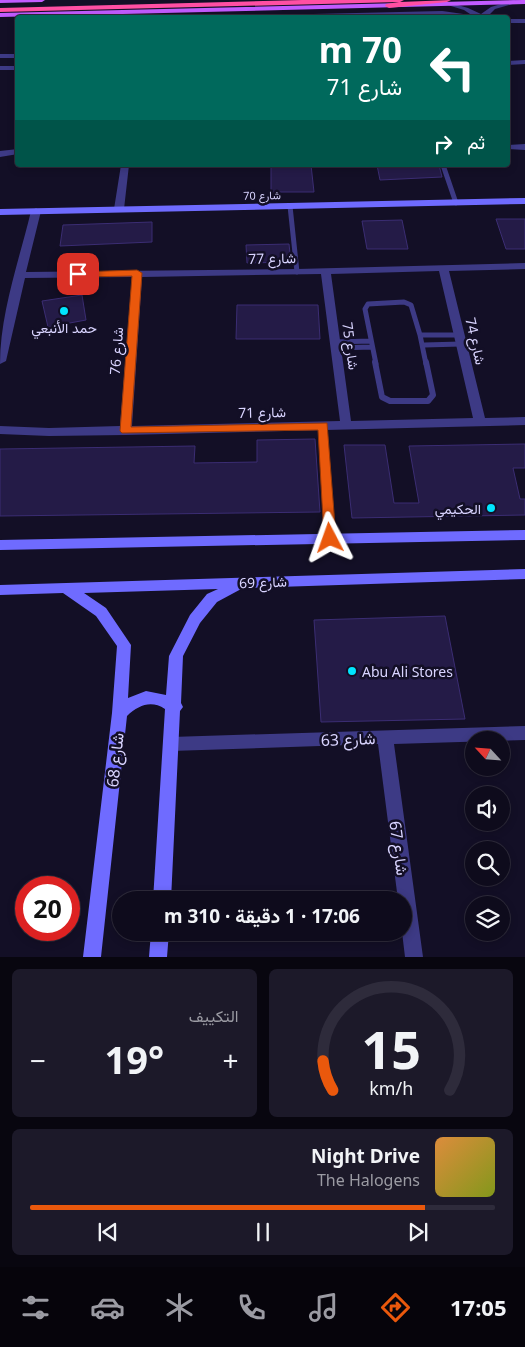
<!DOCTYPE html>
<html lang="ar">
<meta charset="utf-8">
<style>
:root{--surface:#0e0b1c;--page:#1c1929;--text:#f1f3f6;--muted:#9b9ba3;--line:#2e2b3b;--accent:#ea580c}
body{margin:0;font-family:"Noto Sans",Vazirmatn,sans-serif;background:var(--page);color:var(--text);direction:rtl;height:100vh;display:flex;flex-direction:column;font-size:19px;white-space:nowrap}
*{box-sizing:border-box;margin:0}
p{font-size:16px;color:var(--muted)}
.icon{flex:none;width:28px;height:28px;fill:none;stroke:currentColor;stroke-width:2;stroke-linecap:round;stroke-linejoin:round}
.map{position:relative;height:957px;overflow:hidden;direction:ltr}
.panel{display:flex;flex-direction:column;gap:12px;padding:12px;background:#08060f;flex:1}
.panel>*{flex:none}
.top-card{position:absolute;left:15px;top:15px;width:495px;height:152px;border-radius:5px;box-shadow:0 2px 8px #0003,0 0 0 1px var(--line);direction:rtl;background:#00695c;color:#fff;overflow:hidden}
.needle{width:32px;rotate:296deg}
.buttons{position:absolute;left:465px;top:731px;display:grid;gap:10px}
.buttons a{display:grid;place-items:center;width:45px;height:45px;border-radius:50%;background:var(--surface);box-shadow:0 2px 8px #0003,0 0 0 1px var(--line);font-size:25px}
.speed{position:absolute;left:15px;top:876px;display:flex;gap:10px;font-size:25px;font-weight:700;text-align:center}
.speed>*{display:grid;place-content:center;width:65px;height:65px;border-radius:50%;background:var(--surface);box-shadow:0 2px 8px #0003,0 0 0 1px var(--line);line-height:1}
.speed .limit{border:8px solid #d22;background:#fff;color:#111}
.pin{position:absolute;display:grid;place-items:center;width:42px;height:42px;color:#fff;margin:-21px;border-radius:10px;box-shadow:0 2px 8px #0006}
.me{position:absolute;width:55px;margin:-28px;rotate:356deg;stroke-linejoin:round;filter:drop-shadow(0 0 4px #0008)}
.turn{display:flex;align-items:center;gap:18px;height:105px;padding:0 25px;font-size:22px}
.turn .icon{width:65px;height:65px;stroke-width:2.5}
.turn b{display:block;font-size:35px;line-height:42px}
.then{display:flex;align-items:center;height:48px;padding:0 25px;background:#0003;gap:10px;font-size:19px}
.big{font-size:38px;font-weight:700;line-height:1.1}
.panel .tile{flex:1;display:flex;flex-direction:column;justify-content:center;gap:8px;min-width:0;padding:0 18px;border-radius:8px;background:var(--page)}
.panel .dial{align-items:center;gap:0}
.dial svg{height:130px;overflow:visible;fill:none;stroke:var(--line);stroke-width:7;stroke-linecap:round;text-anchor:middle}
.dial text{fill:var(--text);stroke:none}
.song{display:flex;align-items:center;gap:15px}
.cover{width:60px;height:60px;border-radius:8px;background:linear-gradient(135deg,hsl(30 70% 55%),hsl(70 70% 35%))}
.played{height:5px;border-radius:2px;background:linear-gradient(90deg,var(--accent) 85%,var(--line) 85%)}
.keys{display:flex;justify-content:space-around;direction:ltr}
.heat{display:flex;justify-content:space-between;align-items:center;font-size:28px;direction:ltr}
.panel .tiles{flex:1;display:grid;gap:12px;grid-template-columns:1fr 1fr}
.tile:last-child{grid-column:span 2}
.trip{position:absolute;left:112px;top:891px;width:300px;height:50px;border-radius:25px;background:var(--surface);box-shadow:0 2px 8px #0003,0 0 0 1px var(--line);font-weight:700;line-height:50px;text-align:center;direction:rtl}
.tabs{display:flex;height:80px;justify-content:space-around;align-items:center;background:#06040b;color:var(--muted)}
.tabs .icon{width:35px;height:35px}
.tabs .selected{color:var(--accent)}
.tabs b{font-size:22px;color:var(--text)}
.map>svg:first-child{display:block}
.building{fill:#241b47;stroke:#3b2d73}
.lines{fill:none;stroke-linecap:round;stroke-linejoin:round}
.lane-far2{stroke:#3d3a85;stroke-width:4}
.lane-far1{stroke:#3d3a85;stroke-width:5}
.lane{stroke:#3d3a85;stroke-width:6}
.street{fill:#3d3a85;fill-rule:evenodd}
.secondary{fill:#6f6bff;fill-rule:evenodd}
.primary{fill:#c25bff;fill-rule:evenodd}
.highway{fill:#ff4fa3;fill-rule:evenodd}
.route{fill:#ea580c;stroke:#983908}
.poi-dot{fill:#00e5ff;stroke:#130f26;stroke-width:2}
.labels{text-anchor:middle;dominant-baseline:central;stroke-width:5;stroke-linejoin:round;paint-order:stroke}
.far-street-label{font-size:11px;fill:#d9d4ff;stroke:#130f26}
.street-label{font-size:14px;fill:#d9d4ff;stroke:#130f26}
.poi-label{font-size:14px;fill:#d9d4ff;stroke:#130f26}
.near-street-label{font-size:16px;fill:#d9d4ff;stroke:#130f26}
</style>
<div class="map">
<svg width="525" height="957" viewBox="0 0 525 957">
<rect width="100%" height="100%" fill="#130f26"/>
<path class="building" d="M 271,165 L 311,165 L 314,192 L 271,192 Z
M 377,165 L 439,165 L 442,177 L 380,180 Z
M 496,219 L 525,219 L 525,249 L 506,249 Z
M 402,220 L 408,249 L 367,249 L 362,221 Z
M 152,222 L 152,242 L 60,246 L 63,225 Z
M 289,244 L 291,262 L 247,263 L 246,245 Z
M 82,295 L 86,320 L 48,327 L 42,301 Z
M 237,305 L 318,305 L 320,339 L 236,339 Z
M 315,439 L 320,512 L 0,516 L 0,449 L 195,446 L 194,463 L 257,462 L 257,440 Z
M 525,444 L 525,468 L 513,468 L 520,499 L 525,499 L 525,515 L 352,518 L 344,445 L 385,445 L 394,503 L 419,503 L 409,446 Z
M 445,616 L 465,719 L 321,722 L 314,620 Z"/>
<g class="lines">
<path class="lane-far2" d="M 313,16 L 442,13 L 477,18
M 508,21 L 525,21
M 0,56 L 18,56"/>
<path class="lane-far1" d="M 443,165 L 456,203
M 290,206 L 297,272
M 420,335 L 459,335
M 420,335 L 426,364
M 335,342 L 370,341
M 424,345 L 461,344
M 336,348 L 372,347
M 376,364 L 365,309 L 368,304 L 404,302 L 411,305 L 420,335"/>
<path class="lane" d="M 375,362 L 382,397 L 390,401 L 428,401 L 433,395 L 426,362
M 323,426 L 330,538"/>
<path class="street" d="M 514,0 L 517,2 L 516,3 L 495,9 L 486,18 L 476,18 L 464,10 L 441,3 L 444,1 L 468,8 L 481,14 L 491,7 Z
M 525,60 L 525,64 L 508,65 L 508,61 Z
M 0,66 L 18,66 L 18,70 L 0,70 Z
M 525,144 L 525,150 L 508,149 L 508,145 Z
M 18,149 L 18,154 L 0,157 L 0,151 Z
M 121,165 L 129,165 L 124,209 L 119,212 L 114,209 Z
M 36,208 L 41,211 L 26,272 L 297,269 L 525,263 L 525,269 L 449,271 L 485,418 L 525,417 L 525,425 L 126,435 L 49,436 L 0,434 L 0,426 L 49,428 L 120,426 L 132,277 L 25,278 L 6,361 L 0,364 C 0,313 19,261 31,211 ZM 439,271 L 473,418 L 351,421 L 331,274 ZM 321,274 L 340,421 L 132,426 L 142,277 Z
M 525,726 L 525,740 L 394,744 L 423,957 L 405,957 L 402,932 L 404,932 L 404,900 L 398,900 L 378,744 L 171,751 L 165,749 L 163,744 L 165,739 L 171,737 Z"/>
<path class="secondary" d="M 525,198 L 525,204 L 0,215 L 0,209 Z
M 525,530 L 525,540 L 0,550 L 0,540 Z
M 525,569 L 525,579 L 243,588 L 217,602 L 200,623 L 183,656 L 181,703 L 183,707 L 180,711 L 171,900 L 153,900 L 165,709 C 151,700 139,705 127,716 L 101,957 L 83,957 L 112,713 L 117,646 L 96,616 L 63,593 L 0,595 L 0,585 ZM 218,589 L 207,594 L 190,615 L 169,656 L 166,695 L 146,691 L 128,698 L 131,645 L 106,608 L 84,593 Z
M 151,932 L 169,932 L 167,957 L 149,957 Z"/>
<path class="primary" d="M 0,0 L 45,0 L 42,2 L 0,3 Z
M 523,0 L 525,0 L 525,4 L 0,17 L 0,13 Z"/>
<path class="highway" d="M 302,0 L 404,0 L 400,2 L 451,0 L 447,2 L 389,8 L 385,6 L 386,4 L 399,2 L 0,12 L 0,8 Z"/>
</g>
<path class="route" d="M 137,270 L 142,273 L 131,427 L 327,423 L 336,538 L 334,541 L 330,542 L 324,538 L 318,430 L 122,433 L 120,431 L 132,276 L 78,277 L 74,274 L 78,272 Z"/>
<g class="poi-dot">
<circle cx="64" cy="311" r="5"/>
<circle cx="491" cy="508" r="5"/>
<circle cx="352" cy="671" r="5"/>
</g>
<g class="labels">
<g class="far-street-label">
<text transform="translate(262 195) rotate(-1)">شارع 70</text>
</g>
<g class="street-label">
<text transform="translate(272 258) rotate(-1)">شارع 77</text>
<text transform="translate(476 341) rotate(77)">شارع 74</text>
<text transform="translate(351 346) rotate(82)">شارع 75</text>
<text transform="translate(116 351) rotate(-86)">شارع 76</text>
<text transform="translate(262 412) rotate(-1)">شارع 71</text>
<text transform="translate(263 582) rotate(-2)">شارع 69</text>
</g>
<g class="poi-label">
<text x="64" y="327">حمد الأنبعي</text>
<text x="481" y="508" text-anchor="end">الحكيمي</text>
<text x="362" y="671" text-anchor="start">Abu Ali Stores</text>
</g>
<g class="near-street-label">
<text transform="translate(348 739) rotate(-2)">شارع 63</text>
<text transform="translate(115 760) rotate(-84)">شارع 68</text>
<text transform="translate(399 848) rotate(82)">شارع 67</text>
</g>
</g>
</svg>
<div class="buttons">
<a><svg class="needle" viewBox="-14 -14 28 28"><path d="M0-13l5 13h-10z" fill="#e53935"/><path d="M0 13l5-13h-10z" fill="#9b9ba3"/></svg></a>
<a><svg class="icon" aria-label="sound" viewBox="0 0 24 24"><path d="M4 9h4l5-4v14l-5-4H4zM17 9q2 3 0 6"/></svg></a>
<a><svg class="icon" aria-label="search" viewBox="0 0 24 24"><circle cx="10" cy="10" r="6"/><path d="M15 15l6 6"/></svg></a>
<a><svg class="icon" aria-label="layers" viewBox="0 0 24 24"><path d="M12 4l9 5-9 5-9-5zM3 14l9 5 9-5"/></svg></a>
</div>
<div class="speed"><div class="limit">20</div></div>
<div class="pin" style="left:78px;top:274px;background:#d93025"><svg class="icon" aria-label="arrive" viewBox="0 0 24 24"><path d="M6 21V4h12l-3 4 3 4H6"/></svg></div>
<svg class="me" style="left:330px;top:538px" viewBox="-20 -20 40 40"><path d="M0-17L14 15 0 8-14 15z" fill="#ea580c" stroke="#fff" stroke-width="4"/></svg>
<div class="trip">17:06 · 1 دقيقة · 310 m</div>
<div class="top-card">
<div class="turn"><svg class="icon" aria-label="left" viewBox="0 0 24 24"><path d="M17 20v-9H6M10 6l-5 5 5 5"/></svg><div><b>70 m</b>شارع 71</div></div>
<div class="then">ثم<svg class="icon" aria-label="right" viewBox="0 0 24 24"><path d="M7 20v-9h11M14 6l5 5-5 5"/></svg></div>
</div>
</div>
<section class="panel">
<div class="tiles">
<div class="tile dial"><svg viewBox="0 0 100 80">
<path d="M14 69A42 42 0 1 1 86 69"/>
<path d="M14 69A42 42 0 0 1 8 51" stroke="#ea580c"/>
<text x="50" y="56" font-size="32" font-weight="700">15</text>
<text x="50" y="72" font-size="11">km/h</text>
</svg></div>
<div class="tile"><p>التكييف</p>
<div class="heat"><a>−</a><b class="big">19°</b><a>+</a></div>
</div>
<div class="tile">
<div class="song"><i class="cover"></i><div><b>Night Drive</b><p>The Halogens</p></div></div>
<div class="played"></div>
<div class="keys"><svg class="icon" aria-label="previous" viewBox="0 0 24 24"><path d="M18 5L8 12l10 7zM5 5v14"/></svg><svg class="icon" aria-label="pause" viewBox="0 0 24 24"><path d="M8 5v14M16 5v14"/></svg><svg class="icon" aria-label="next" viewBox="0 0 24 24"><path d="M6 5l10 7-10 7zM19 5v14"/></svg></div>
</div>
</div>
</section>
<nav class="tabs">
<b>17:05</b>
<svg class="icon selected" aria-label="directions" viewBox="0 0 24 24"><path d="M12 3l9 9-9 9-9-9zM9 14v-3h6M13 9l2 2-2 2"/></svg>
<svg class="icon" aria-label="music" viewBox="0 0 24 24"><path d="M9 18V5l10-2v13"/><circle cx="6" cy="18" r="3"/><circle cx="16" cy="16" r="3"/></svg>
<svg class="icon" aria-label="phone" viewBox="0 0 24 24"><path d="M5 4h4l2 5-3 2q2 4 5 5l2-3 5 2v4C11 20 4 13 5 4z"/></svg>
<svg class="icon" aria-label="climate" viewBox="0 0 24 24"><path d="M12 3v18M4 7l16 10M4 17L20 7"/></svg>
<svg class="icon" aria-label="car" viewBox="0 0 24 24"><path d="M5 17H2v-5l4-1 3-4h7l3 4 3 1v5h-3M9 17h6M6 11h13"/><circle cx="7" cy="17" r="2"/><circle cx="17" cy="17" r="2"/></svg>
<svg class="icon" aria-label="filters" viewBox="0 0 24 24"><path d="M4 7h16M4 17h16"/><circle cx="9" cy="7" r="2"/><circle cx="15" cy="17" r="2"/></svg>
</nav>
